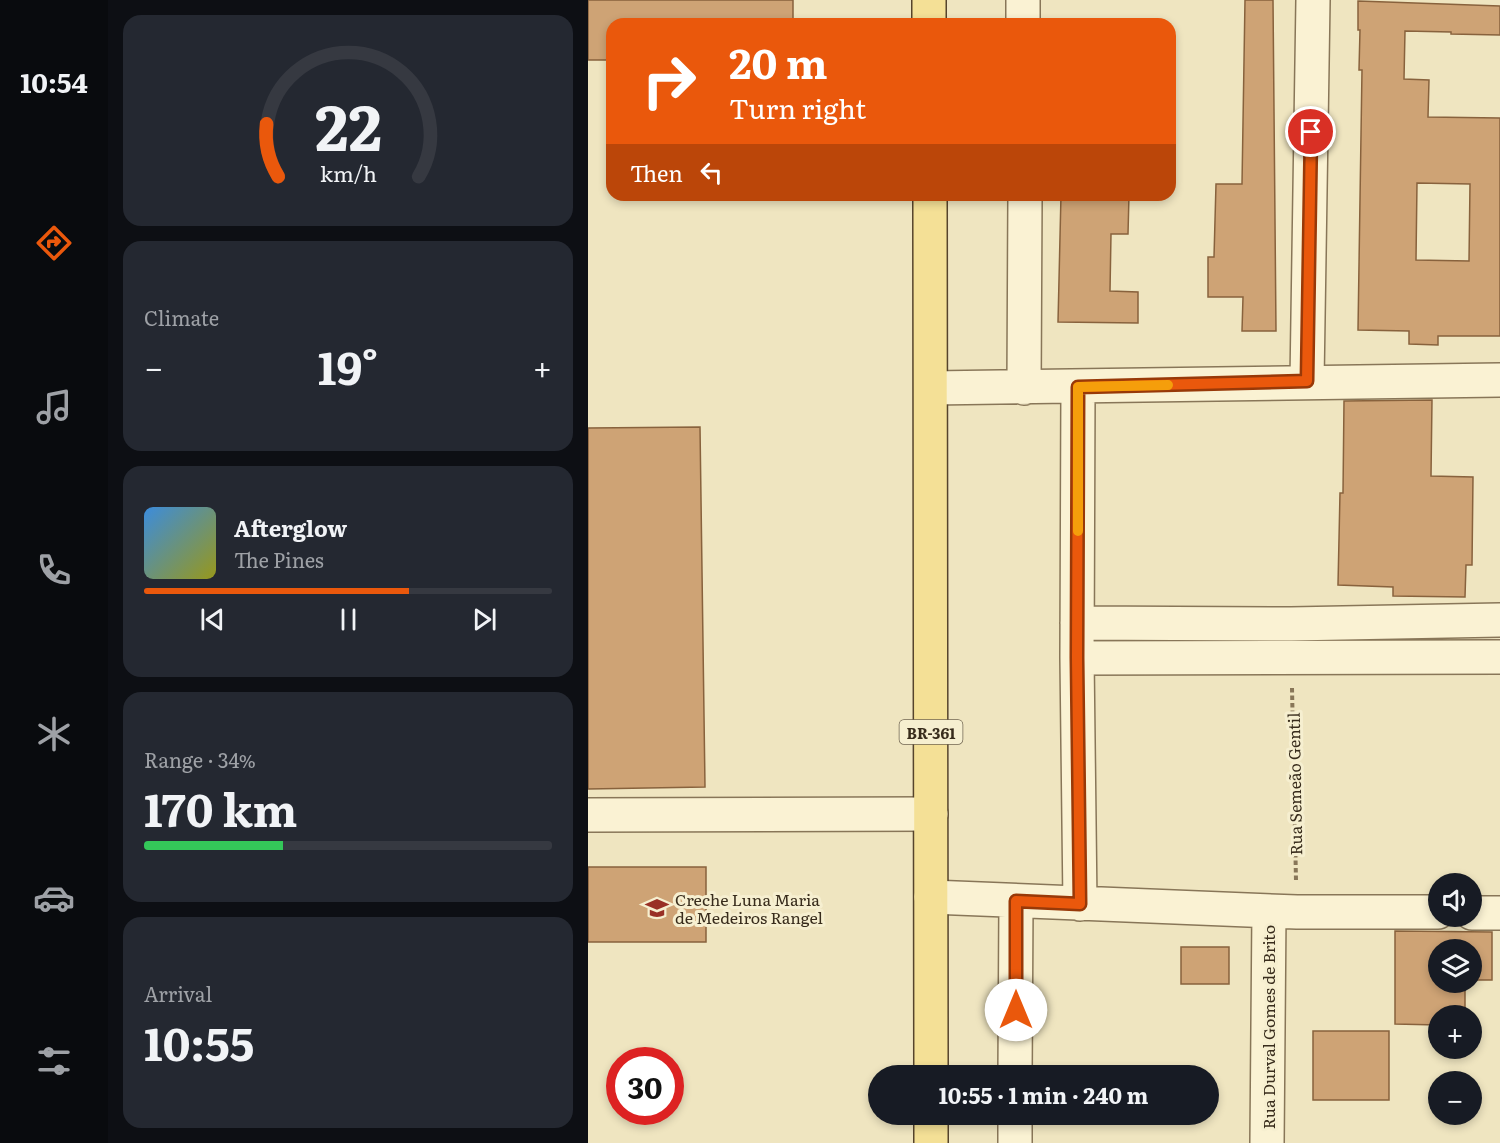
<!DOCTYPE html>
<meta charset="utf-8">
<style>
:root{--surface:#171b24;--page:#242831;--text:#f1f3f6;--muted:#9ea1a6;--line:#363941;--accent:#ea580c}
body{margin:0;font-family:Literata,serif;background:var(--page);color:var(--text);height:100vh;display:flex;flex-direction:column;font-size:22px;white-space:nowrap}
*{box-sizing:border-box;margin:0}
p{font-size:20px;color:var(--muted)}
.icon{flex:none;width:33px;height:33px;fill:none;stroke:currentColor;stroke-width:2;stroke-linecap:round;stroke-linejoin:round}
.map{position:relative;flex:1;overflow:hidden}
.panel{display:flex;flex-direction:column;gap:15px;padding:15px;background:#0d0f14;width:480px}
.panel>*{flex:none}
.guide{position:absolute;left:18px;top:18px;width:570px;height:183px;border-radius:18px;box-shadow:0 3px 9px #0003;background:#ea580c;color:#fff;overflow:hidden}
.buttons{position:absolute;left:840px;top:873px;display:grid;gap:12px}
.buttons a{display:grid;place-items:center;width:54px;height:54px;border-radius:50%;background:var(--surface);box-shadow:0 3px 9px #0003;font-size:30px}
.speed{position:absolute;left:18px;top:1047px;display:flex;gap:12px;font-size:30px;font-weight:700;text-align:center}
.speed>*{display:grid;place-content:center;width:78px;height:78px;border-radius:50%;background:var(--surface);box-shadow:0 3px 9px #0003;line-height:1}
.speed .limit{border:9px solid #d22;background:#fff;color:#111}
.pin{position:absolute;display:grid;place-items:center;width:51px;height:51px;color:#fff;margin:-26px;border:3px solid #fff;border-radius:50%;box-shadow:0 2px 6px #0007}
.me{position:absolute;width:66px;margin:-33px;rotate:0deg;stroke-linejoin:round;filter:drop-shadow(0 0 4px #0008)}
.turn{display:flex;align-items:center;gap:21px;height:126px;padding:0 24px;font-size:27px}
.turn .icon{width:78px;height:78px;stroke-width:2.5}
.turn b{display:block;font-size:42px;line-height:51px}
.then{display:flex;align-items:center;height:57px;padding:0 24px;background:#0003;gap:12px;font-size:22px}
.big{font-size:45px;font-weight:700;line-height:1.1}
.panel .tile{flex:1;display:flex;flex-direction:column;justify-content:center;gap:9px;min-width:0;padding:0 21px;border-radius:18px;background:var(--page)}
.panel .dial{align-items:center;gap:0}
.dial svg{height:156px;overflow:visible;fill:none;stroke:var(--line);stroke-width:7;stroke-linecap:round;text-anchor:middle}
.dial text{fill:var(--text);stroke:none}
.song{display:flex;align-items:center;gap:18px}
.cover{width:72px;height:72px;border-radius:9px;background:linear-gradient(135deg,hsl(210 70% 55%),hsl(60 70% 35%))}
.played{height:6px;border-radius:3px;background:linear-gradient(90deg,var(--accent) 65%,var(--line) 65%)}
.keys{display:flex;justify-content:space-around;direction:ltr}
.heat{display:flex;justify-content:space-between;align-items:center;font-size:33px;direction:ltr}
.charge{height:9px;border-radius:4px;background:linear-gradient(90deg,#34c759 34%,var(--line) 0)}
.trip{position:absolute;left:280px;top:1065px;width:351px;height:60px;border-radius:30px;background:var(--surface);box-shadow:0 3px 9px #0003;font-weight:700;line-height:60px;text-align:center}
main{display:flex;flex:1;min-height:0}
.dock{display:flex;flex-direction:column;width:108px;justify-content:space-around;align-items:center;background:#090b0e;color:var(--muted)}
.dock .icon{width:42px;height:42px}
.dock .selected{color:var(--accent)}
.dock b{font-size:27px;color:var(--text)}
.map>svg:first-child{display:block}
.building{fill:#cea375;stroke:#88623d;stroke-width:1.5;fill-rule:evenodd}
.lines{fill:none;stroke-linecap:round;stroke-linejoin:round}
.minor-casing{stroke:#887658;stroke-width:36}
.major-casing{stroke:#56442c;stroke-width:36}
.path{stroke:#887658;stroke-width:4;stroke-dasharray:4.5 3;stroke-linecap:butt}
.minor{stroke:#faf2d3;stroke-width:33}
.major{stroke:#f4e096;stroke-width:33}
.route-casing{stroke:#983908;stroke-width:15}
.route{stroke:#ea580c;stroke-width:10}
.slow{stroke:#f59e0b;stroke-width:10}
.labels{text-anchor:middle;dominant-baseline:central;stroke-width:6;stroke-linejoin:round;paint-order:stroke}
.shield{fill:#f6efd0;stroke:#716652;stroke-width:1.5}
.shield-label{font-size:15px;font-weight:bold;fill:#382c1c}
.street-label{font-size:16px;fill:#382c1c;stroke:#f6efd0}
.poi-label{font-size:16px;fill:#382c1c;stroke:#f6efd0;text-anchor:start}
</style>
<main>
<nav class="dock">
<b>10:54</b>
<svg class="icon selected" aria-label="directions" viewBox="0 0 24 24"><path d="M12 3l9 9-9 9-9-9zM9 14v-3h6M13 9l2 2-2 2"/></svg>
<svg class="icon" aria-label="music" viewBox="0 0 24 24"><path d="M9 18V5l10-2v13"/><circle cx="6" cy="18" r="3"/><circle cx="16" cy="16" r="3"/></svg>
<svg class="icon" aria-label="phone" viewBox="0 0 24 24"><path d="M5 4h4l2 5-3 2q2 4 5 5l2-3 5 2v4C11 20 4 13 5 4z"/></svg>
<svg class="icon" aria-label="climate" viewBox="0 0 24 24"><path d="M12 3v18M4 7l16 10M4 17L20 7"/></svg>
<svg class="icon" aria-label="car" viewBox="0 0 24 24"><path d="M5 17H2v-5l4-1 3-4h7l3 4 3 1v5h-3M9 17h6M6 11h13"/><circle cx="7" cy="17" r="2"/><circle cx="17" cy="17" r="2"/></svg>
<svg class="icon" aria-label="filters" viewBox="0 0 24 24"><path d="M4 7h16M4 17h16"/><circle cx="9" cy="7" r="2"/><circle cx="15" cy="17" r="2"/></svg>
</nav>
<section class="panel">
<div class="tile dial"><svg viewBox="0 0 100 80">
<path d="M14 69A42 42 0 1 1 86 69"/>
<path d="M14 69A42 42 0 0 1 8 42" stroke="#ea580c"/>
<text x="50" y="56" font-size="32" font-weight="700">22</text>
<text x="50" y="72" font-size="11">km/h</text>
</svg></div>
<div class="tile"><p>Climate</p>
<div class="heat"><a>−</a><b class="big">19°</b><a>+</a></div>
</div>
<div class="tile">
<div class="song"><i class="cover"></i><div><b>Afterglow</b><p>The Pines</p></div></div>
<div class="played"></div>
<div class="keys"><svg class="icon" aria-label="previous" viewBox="0 0 24 24"><path d="M18 5L8 12l10 7zM5 5v14"/></svg><svg class="icon" aria-label="pause" viewBox="0 0 24 24"><path d="M8 5v14M16 5v14"/></svg><svg class="icon" aria-label="next" viewBox="0 0 24 24"><path d="M6 5l10 7-10 7zM19 5v14"/></svg></div>
</div>
<div class="tile"><p>Range · 34%</p><b class="big">170 km</b><div class="charge"></div></div>
<div class="tile"><p>Arrival</p><b class="big">10:55</b></div>
</section>
<div class="map">
<svg width="912" height="1143" viewBox="0 0 912 1143">
<rect width="100%" height="100%" fill="#efe5c0"/>
<path class="building" d="M 0,0 L 205,0 L 205,24 L 24,24 L 24,60 L 0,60 Z
M 657,0 L 685,0 L 688,331 L 654,331 L 655,297 L 620,297 L 620,257 L 626,257 L 628,184 L 654,184 Z
M 770,1 L 912,6 L 912,35 L 863,34 L 863,32 L 817,31 L 816,79 L 841,80 L 840,117 L 912,118 L 912,336 L 850,336 L 850,345 L 821,344 L 821,331 L 770,330 L 774,70 L 771,70 L 772,30 L 770,30 ZM 829,183 L 882,184 L 881,261 L 828,260 Z
M 473,195 L 541,195 L 540,234 L 523,234 L 522,291 L 550,292 L 550,323 L 470,322 Z
M 844,400 L 843,476 L 885,477 L 884,565 L 878,565 L 877,597 L 805,596 L 805,587 L 750,585 L 752,493 L 755,493 L 756,401 Z
M 112,427 L 117,787 L 0,789 L 0,428 Z
M 0,867 L 118,867 L 118,942 L 0,942 Z
M 807,931 L 904,932 L 904,980 L 884,980 L 884,950 L 850,950 L 850,982 L 877,982 L 877,1016 L 850,1016 L 850,1025 L 807,1024 Z
M 593,947 L 641,947 L 641,984 L 593,984 Z
M 725,1031 L 801,1031 L 801,1100 L 725,1100 Z"/>
<g class="lines">
<g class="minor-casing">
<path id="minor" d="M 435,0 L 435,24
M 719,381 L 725,0
M 490,387 L 489,658 L 492,904
M 343,388 L 912,380
M 436,388 L 437,195
M 489,623 L 703,624 L 912,620
M 489,658 L 912,657
M 0,815 L 343,814
M 343,897 L 709,912 L 850,912
M 884,913 L 912,913
M 427,1076 L 428,901
M 427,1143 L 427,1114
M 679,1143 L 681,911"/>
</g>
<g class="major-casing">
<path id="major" d="M 341,0 L 341,24
M 342,195 L 343,1076
M 343,1143 L 343,1114"/>
</g>
<path class="path" d="M 704,688 L 708,881"/>
<use href="#minor" class="minor"/>
<use href="#major" class="major"/>
</g>
<g class="lines">
<g class="route-casing">
<path id="route" d="M 428,1010 L 428,901 L 492,904 L 489,658 L 490,387 L 719,381 L 723,132"/>
</g>
<use href="#route" class="route"/>
<path class="slow" d="M 490,531 L 490,387 L 580,385"/>
</g>
<defs>
<g id="school-bare" transform="scale(1.8)"><path d="M0-5L7-2L0 1L-7-2ZM-4 1L0 2.5L4 1V4Q0 6-4 4Z" fill="#993026" stroke="#f6efd0" stroke-width="2.5" paint-order="stroke"/></g>
</defs>
<g fill-rule="evenodd">
<use href="#school-bare" x="69" y="908"/>
</g>
<g class="labels">
<rect class="shield" x="311.5" y="720" width="63" height="24" rx="4.5"/>
<g class="shield-label">
<text x="343" y="732">BR-361</text>
</g>
<g class="street-label">
<text transform="translate(706 784) rotate(-91)">Rua Semeão Gentil</text>
<text transform="translate(680 1027) rotate(-90)">Rua Durval Gomes de Brito</text>
</g>
<g class="poi-label">
<text x="87" y="899">Creche Luna Maria<tspan x="87" dy="18">de Medeiros Rangel</tspan></text>
</g>
</g>
</svg>
<div class="buttons">
<a><svg class="icon" aria-label="sound" viewBox="0 0 24 24"><path d="M4 9h4l5-4v14l-5-4H4zM17 9q2 3 0 6"/></svg></a>
<a><svg class="icon" aria-label="layers" viewBox="0 0 24 24"><path d="M12 4l9 5-9 5-9-5zM3 14l9 5 9-5"/></svg></a>
<a>+</a>
<a>−</a>
</div>
<div class="speed"><div class="limit">30</div></div>
<div class="pin" style="left:723px;top:132px;background:#d93025"><svg class="icon" aria-label="arrive" viewBox="0 0 24 24"><path d="M6 21V4h12l-3 4 3 4H6"/></svg></div>
<svg class="me" style="left:428px;top:1010px" viewBox="-20 -20 40 40"><circle r="19" fill="#fff"/><path d="M0-13L10 11 0 6-10 11z" fill="#ea580c"/></svg>
<div class="trip">10:55 · 1 min · 240 m</div>
<div class="guide">
<div class="turn"><svg class="icon" aria-label="right" viewBox="0 0 24 24"><path d="M7 20v-9h11M14 6l5 5-5 5"/></svg><div><b>20 m</b>Turn right</div></div>
<div class="then">Then<svg class="icon" aria-label="left" viewBox="0 0 24 24"><path d="M17 20v-9H6M10 6l-5 5 5 5"/></svg></div>
</div>
</div>
</main>
